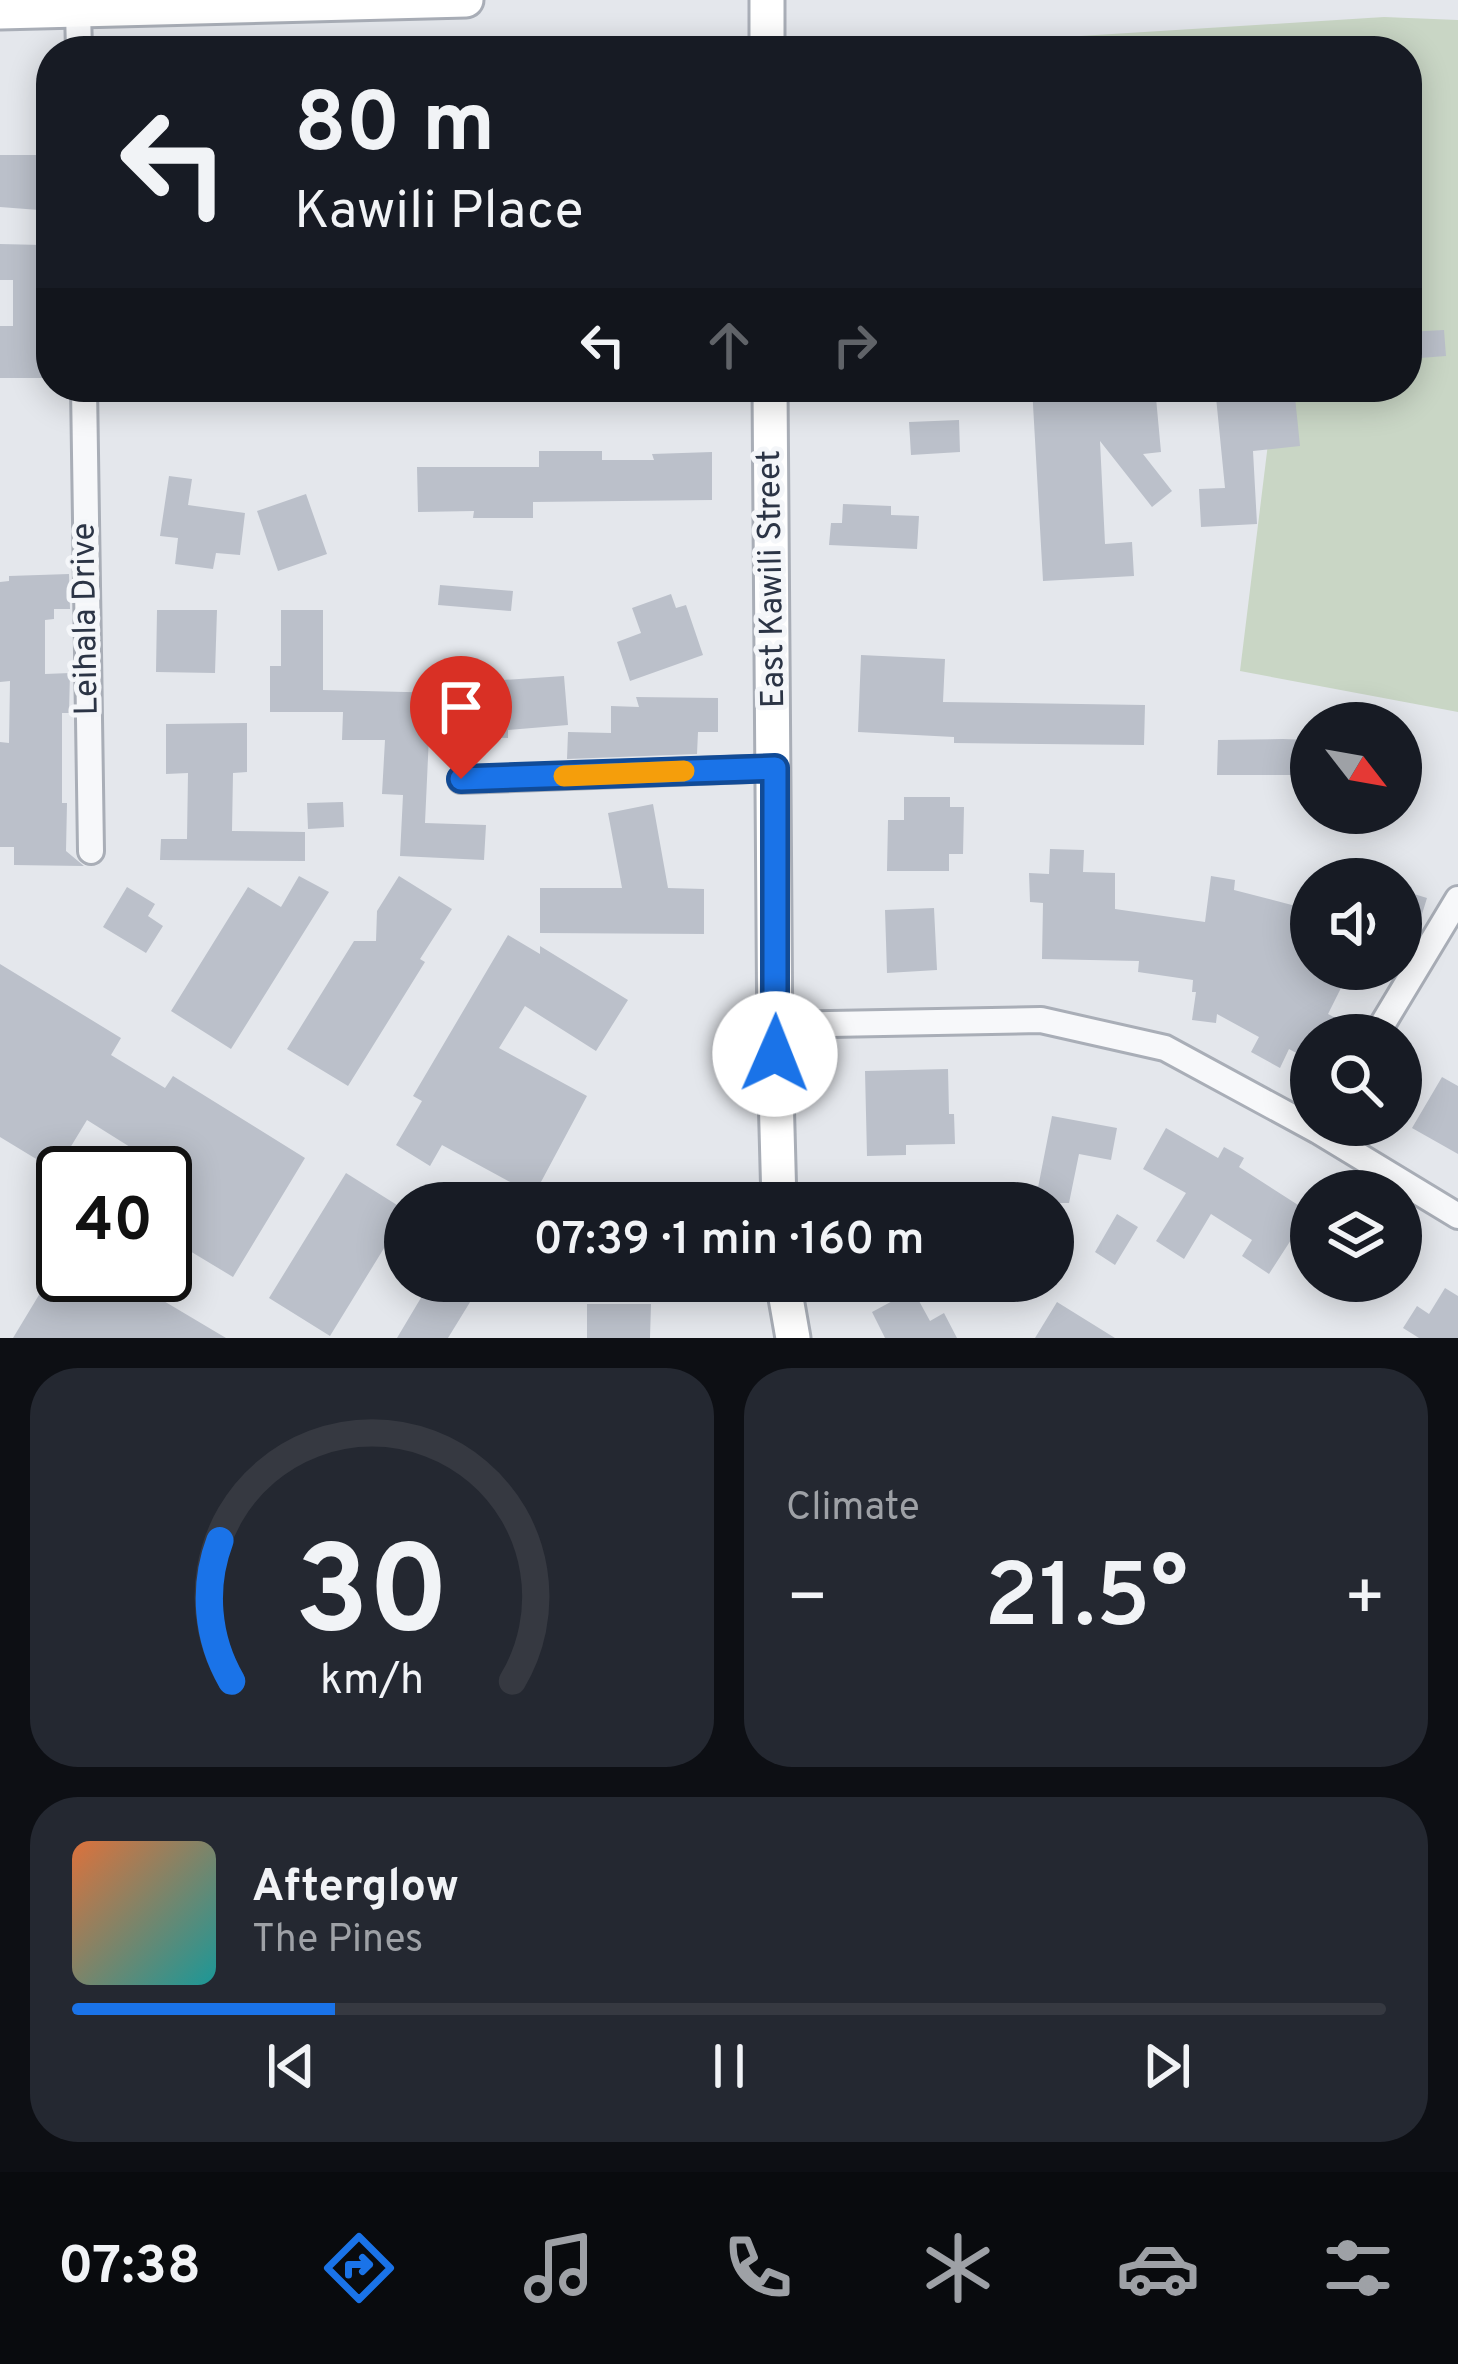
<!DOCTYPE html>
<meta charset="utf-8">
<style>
:root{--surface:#171b24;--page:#242831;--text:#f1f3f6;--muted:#9ea1a6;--line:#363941;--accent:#1a73e8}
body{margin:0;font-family:Overpass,sans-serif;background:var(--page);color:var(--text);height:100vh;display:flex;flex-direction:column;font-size:45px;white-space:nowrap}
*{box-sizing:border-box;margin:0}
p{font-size:39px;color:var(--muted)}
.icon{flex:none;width:66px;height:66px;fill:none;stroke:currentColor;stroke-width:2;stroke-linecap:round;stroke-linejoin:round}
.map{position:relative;height:1338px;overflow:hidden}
.side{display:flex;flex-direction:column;gap:30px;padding:30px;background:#0d0f14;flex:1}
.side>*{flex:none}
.banner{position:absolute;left:36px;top:36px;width:1386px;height:366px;border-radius:48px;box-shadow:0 6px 30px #0003;background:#171b24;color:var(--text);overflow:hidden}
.needle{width:78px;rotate:121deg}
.controls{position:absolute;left:1290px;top:702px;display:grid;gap:24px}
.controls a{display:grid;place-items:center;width:132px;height:132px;border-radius:50%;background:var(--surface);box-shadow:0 6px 30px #0003;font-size:60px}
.speed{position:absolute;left:36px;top:1146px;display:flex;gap:24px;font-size:60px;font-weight:700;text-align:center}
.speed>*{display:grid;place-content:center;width:156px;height:156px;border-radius:50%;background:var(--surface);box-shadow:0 6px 30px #0003;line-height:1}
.speed .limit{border:6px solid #111;border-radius:18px;background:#fff;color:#111}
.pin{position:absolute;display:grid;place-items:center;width:102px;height:102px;color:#fff;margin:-123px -51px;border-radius:50% 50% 50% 0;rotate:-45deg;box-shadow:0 0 12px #0007}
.pin .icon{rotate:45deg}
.me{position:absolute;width:132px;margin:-66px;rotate:1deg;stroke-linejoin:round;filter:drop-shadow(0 0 9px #0008)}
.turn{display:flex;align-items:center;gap:42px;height:252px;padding:0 60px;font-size:54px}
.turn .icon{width:156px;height:156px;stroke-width:2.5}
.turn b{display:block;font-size:84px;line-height:102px}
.lanes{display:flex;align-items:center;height:114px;padding:0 60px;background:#0003;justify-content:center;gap:60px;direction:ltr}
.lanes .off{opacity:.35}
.big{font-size:90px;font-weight:600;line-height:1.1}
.side .widget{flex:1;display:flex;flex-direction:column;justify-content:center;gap:18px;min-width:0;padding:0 42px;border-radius:48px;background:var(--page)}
.side .dial{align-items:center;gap:0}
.dial svg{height:312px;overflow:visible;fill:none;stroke:var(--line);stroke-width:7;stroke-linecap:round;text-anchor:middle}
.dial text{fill:var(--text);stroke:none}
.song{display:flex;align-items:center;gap:36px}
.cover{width:144px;height:144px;border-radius:18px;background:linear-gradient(135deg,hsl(20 70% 55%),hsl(180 70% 35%))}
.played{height:12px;border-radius:6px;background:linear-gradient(90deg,var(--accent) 20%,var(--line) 20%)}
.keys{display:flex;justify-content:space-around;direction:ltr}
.heat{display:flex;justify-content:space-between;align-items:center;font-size:66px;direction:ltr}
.side .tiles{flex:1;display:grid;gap:30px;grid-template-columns:1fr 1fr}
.widget:last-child{grid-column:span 2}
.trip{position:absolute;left:384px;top:1182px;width:690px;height:120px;border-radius:60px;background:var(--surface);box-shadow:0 6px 30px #0003;font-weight:600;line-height:120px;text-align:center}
.tab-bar{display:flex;height:192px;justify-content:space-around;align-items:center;background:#090b0e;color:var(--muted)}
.tab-bar .icon{width:84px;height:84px}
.tab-bar .selected{color:var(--accent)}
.tab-bar b{font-size:54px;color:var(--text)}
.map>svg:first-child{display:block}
.green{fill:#c9d6c5}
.building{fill:#bbc0ca}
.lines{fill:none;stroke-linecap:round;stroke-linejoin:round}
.street-casing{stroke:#a9aeb7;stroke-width:30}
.secondary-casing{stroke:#a9aeb7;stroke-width:39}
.street{stroke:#f7f8fa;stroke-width:24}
.secondary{stroke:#fff;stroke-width:33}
.route-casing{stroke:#114b97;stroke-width:30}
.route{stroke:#1a73e8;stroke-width:21}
.slow{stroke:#f59e0b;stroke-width:21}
.labels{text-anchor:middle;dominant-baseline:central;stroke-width:10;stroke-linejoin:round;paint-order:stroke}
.street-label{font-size:33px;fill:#2b3445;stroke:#f4f6f9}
</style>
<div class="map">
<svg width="1458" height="1338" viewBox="0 0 1458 1338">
<rect width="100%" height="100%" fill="#e4e7ec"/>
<path class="green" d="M 1384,17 L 1458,20 L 1458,712 L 1240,671 L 1275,387 L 1407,387 L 1407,51 L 841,51 Z"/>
<path class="building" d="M 0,155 L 42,155 L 39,210 L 0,207 Z
M 0,244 L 42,245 L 41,325 L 46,325 L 46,378 L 0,378 L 0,326 L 13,326 L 13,280 L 0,280 Z
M 1444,330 L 1446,356 L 1407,359 L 1407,332 Z
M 1032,387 L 1155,387 L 1161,452 L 1143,454 L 1172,491 L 1152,507 L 1100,441 L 1105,544 L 1132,542 L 1134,576 L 1043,581 Z
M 1215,387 L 1294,387 L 1300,446 L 1253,451 L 1257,524 L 1201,527 L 1199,489 L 1225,488 Z
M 959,420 L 960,452 L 911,455 L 909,422 Z
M 539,451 L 602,451 L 602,460 L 654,460 L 652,454 L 712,452 L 712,500 L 533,502 L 533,518 L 473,518 L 474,511 L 418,512 L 417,467 L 539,467 Z
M 169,476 L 192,479 L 188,505 L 245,513 L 240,555 L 216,553 L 213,569 L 175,564 L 178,538 L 160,536 Z
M 306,494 L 327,554 L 278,571 L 257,511 Z
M 843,504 L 891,506 L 891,515 L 919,516 L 917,549 L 829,545 L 831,523 L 842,523 Z
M 69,574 L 70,609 L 54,609 L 54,619 L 45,620 L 45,674 L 70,673 L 69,713 L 62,713 L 62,803 L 67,803 L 66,851 L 84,866 L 14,865 L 14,847 L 0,847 L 0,742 L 9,743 L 10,681 L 0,682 L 0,582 L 9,581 L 9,576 Z
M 440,585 L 513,591 L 511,611 L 438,605 Z
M 671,594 L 676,608 L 686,605 L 703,655 L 630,681 L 617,642 L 641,633 L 632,608 Z
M 157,610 L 217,610 L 215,673 L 156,672 Z
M 281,610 L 323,610 L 323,690 L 447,693 L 446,669 L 486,666 L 487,681 L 564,676 L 568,725 L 508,730 L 508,738 L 429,736 L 425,823 L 486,825 L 484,860 L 400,856 L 403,795 L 382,794 L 385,740 L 342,740 L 343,712 L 270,712 L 270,666 L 281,666 Z
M 861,655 L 945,659 L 943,702 L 1145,705 L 1144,745 L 954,743 L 954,737 L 858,732 Z
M 636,697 L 718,698 L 718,732 L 698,732 L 697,754 L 567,759 L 568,732 L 611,733 L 611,706 L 639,707 Z
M 247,723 L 247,772 L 233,773 L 232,831 L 305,832 L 305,861 L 160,860 L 161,839 L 187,839 L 188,773 L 166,774 L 166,724 Z
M 1283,739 L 1311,740 L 1311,775 L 1217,775 L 1218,740 Z
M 904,797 L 950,797 L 950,807 L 964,807 L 963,854 L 949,854 L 949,871 L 887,871 L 888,820 L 904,820 Z
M 343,802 L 344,827 L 308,829 L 307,803 Z
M 653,804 L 668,888 L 704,889 L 704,934 L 540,933 L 540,888 L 622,888 L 608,813 Z
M 1050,849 L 1084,850 L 1083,872 L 1115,873 L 1115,909 L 1205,922 L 1211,876 L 1235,880 L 1234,890 L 1311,910 L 1311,969 L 1342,986 L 1328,1014 L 1360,1031 L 1360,1035 L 1311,1035 L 1311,1061 L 1289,1049 L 1280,1068 L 1251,1052 L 1259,1037 L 1217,1014 L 1216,1023 L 1192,1020 L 1196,992 L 1192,992 L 1193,980 L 1138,972 L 1139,961 L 1042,959 L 1043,903 L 1030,902 L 1029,873 L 1049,874 Z
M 299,876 L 329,892 L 231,1049 L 171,1011 L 248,887 L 281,907 Z
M 399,876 L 452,909 L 420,959 L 425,962 L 348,1086 L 287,1049 L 354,941 L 376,941 L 377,911 Z
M 127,887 L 155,904 L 148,916 L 163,926 L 146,953 L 103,927 Z
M 1401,890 L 1427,898 L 1414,940 L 1401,962 Z
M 934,908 L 937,970 L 887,973 L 885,910 Z
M 508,935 L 540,954 L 540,946 L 628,1000 L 596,1051 L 525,1006 L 499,1048 L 587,1096 L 534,1195 L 442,1145 L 430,1166 L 396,1145 L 422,1101 L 413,1096 Z
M 0,964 L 121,1038 L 111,1055 L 165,1088 L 173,1076 L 305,1158 L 233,1277 L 165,1236 L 165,1208 L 186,1173 L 113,1173 L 130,1147 L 87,1120 L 56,1171 L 0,1137 Z
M 948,1069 L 949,1114 L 954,1114 L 955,1144 L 906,1145 L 906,1155 L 867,1156 L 865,1071 Z
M 1442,1077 L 1458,1086 L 1458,1154 L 1412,1128 Z
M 1052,1116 L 1117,1128 L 1111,1160 L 1079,1154 L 1069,1203 L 1035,1203 Z
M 1166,1128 L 1218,1158 L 1224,1147 L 1244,1158 L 1239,1167 L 1309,1212 L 1269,1274 L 1242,1256 L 1252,1240 L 1211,1214 L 1184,1259 L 1156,1241 L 1186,1193 L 1143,1169 Z
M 346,1173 L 405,1210 L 405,1214 L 330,1336 L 269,1298 Z
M 1117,1214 L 1138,1227 L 1115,1265 L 1095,1252 Z
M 51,1275 L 120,1275 L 226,1338 L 13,1338 Z
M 431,1281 L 483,1281 L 448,1338 L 397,1338 Z
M 1445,1288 L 1458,1296 L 1458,1338 L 1419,1338 L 1403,1328 L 1417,1306 L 1429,1314 Z
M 913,1290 L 930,1321 L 944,1313 L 957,1338 L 885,1338 L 872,1312 Z
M 1057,1302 L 1115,1338 L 1035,1338 Z
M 587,1304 L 651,1304 L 650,1338 L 587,1338 Z"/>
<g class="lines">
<g class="street-casing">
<path id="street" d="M 78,11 L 79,51
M 84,387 L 91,851
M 461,780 L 775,768
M 776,1025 L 1041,1020 L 1165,1048 L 1318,1131 L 1458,1216
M 1376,1035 L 1458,899"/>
</g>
<g class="secondary-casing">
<path id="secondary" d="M 767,0 L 767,51
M 0,12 L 466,0
M 770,387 L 775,1054 L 779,1203
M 783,1281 L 793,1338"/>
</g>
<use href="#street" class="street"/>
<use href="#secondary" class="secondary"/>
</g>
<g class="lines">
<g class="route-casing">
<path id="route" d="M 461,779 L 775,768 L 775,1054"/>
</g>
<use href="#route" class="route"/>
<path class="slow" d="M 564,776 L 684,771"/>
</g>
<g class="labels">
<g class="street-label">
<text transform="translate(773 579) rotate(-91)">East Kawili Street</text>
<text transform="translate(87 619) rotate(-91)">Leihala Drive</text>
</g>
</g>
</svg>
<div class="controls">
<a><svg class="needle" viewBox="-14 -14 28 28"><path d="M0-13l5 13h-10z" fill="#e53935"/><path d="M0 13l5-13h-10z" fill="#9ea1a6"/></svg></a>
<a><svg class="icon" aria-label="sound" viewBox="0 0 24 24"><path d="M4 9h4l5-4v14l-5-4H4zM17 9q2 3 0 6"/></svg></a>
<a><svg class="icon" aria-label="search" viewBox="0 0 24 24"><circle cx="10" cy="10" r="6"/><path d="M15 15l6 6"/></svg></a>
<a><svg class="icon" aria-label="layers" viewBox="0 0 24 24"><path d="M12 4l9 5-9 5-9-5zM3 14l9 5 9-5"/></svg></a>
</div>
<div class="speed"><div class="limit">40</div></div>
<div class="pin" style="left:461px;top:779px;background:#d93025"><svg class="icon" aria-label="arrive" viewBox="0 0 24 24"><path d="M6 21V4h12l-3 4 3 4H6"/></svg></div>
<svg class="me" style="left:775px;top:1054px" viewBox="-20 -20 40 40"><circle r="19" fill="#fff"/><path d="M0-13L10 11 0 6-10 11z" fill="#1a73e8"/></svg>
<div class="trip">07:39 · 1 min · 160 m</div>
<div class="banner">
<div class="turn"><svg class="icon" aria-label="left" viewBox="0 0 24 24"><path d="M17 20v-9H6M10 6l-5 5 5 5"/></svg><div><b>80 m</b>Kawili Place</div></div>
<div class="lanes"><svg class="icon" aria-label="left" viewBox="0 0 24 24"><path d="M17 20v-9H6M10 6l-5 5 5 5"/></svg><svg class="icon off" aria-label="ahead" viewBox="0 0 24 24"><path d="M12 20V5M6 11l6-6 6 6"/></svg><svg class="icon off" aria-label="right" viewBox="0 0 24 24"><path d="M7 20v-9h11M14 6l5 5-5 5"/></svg></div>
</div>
</div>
<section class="side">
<div class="tiles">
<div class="widget dial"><svg viewBox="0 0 100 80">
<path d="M14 69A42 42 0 1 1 86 69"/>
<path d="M14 69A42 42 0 0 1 11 33" stroke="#1a73e8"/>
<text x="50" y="56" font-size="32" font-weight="700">30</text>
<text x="50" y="72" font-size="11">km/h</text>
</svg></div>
<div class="widget"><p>Climate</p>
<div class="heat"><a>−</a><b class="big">21.5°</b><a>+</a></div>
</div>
<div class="widget">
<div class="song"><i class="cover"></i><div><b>Afterglow</b><p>The Pines</p></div></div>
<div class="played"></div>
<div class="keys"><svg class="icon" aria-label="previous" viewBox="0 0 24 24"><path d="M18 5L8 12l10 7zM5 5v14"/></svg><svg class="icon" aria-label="pause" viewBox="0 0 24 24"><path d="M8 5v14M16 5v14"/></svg><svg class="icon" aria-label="next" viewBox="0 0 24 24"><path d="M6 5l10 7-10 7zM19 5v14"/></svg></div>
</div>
</div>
</section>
<nav class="tab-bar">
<b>07:38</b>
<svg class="icon selected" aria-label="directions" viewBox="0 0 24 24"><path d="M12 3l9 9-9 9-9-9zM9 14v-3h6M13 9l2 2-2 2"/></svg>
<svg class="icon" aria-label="music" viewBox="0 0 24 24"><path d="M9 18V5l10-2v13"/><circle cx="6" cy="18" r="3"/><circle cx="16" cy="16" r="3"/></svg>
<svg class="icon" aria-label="phone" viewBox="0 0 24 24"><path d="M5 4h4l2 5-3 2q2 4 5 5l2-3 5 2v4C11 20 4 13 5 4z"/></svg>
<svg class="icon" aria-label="climate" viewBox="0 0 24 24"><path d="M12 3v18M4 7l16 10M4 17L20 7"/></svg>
<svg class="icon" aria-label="car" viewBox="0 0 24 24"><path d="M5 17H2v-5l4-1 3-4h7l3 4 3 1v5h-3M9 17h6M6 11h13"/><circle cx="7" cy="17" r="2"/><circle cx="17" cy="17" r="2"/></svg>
<svg class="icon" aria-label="filters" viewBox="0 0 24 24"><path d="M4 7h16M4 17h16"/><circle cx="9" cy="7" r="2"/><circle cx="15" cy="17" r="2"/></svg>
</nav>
